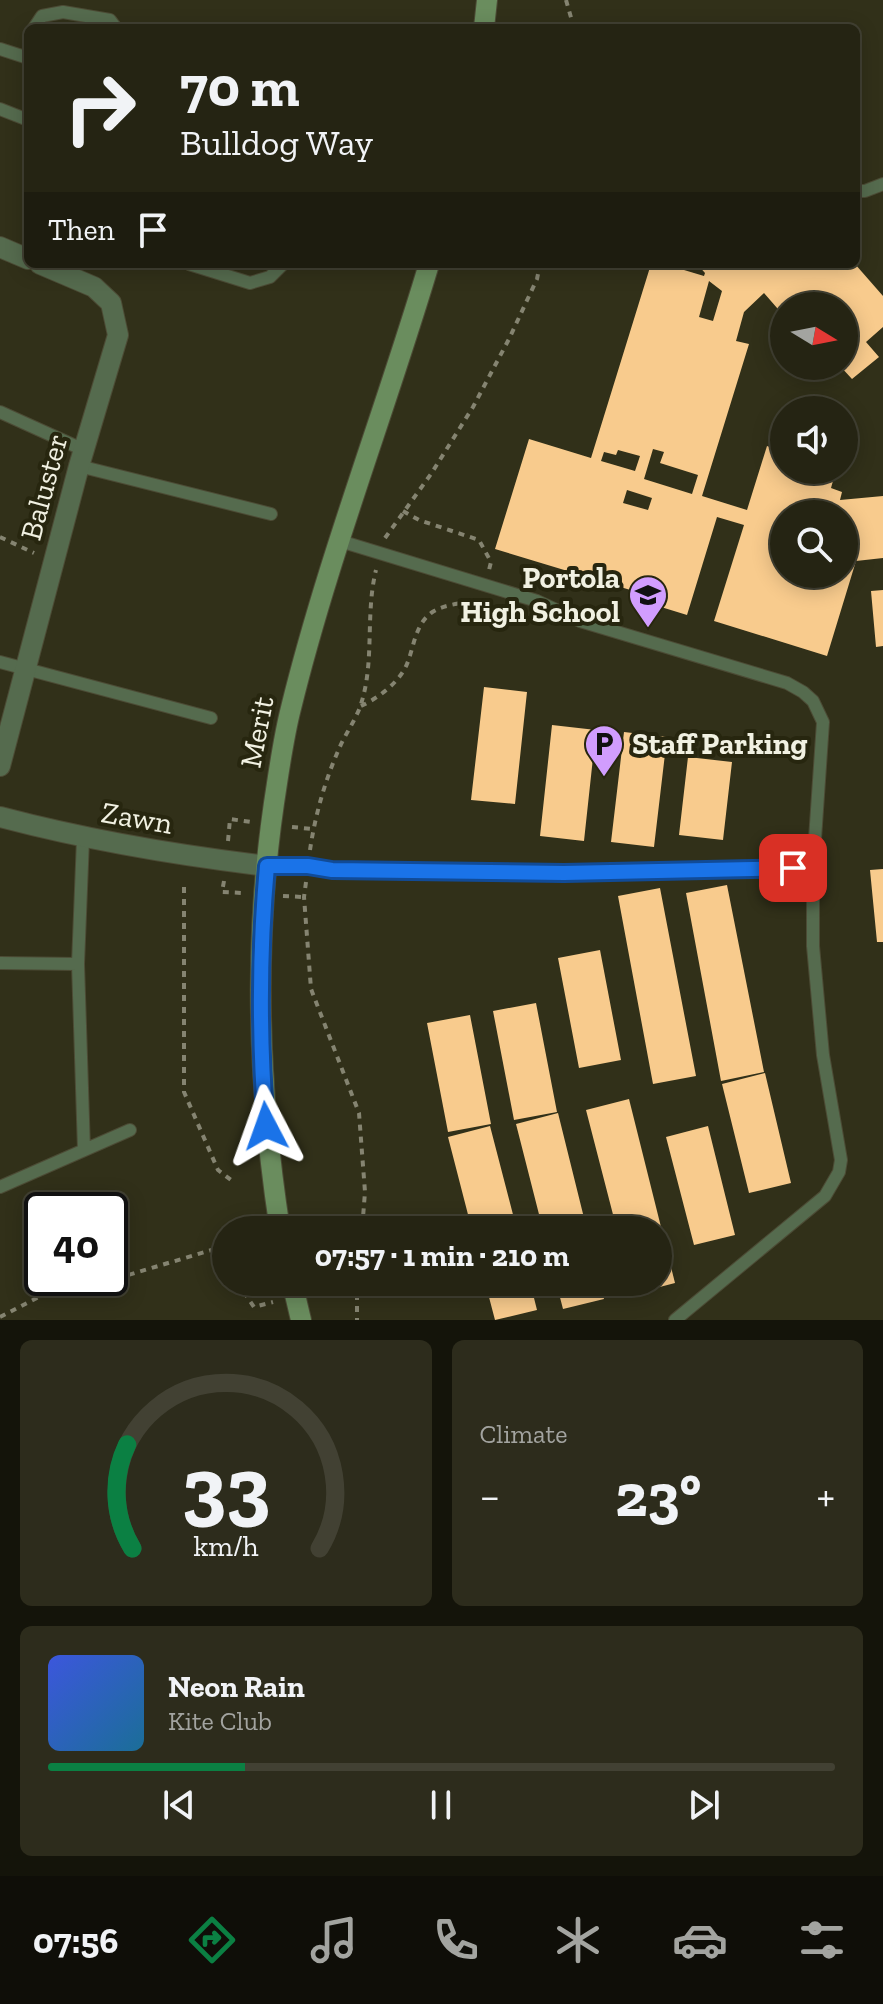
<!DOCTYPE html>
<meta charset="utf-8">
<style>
:root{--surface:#252413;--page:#2d2c1c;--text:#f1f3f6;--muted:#a3a4a0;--line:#424133;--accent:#0b8043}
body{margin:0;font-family:"Zilla Slab",serif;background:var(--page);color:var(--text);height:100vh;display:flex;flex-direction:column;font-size:30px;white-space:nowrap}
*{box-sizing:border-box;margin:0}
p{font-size:26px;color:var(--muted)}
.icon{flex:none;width:44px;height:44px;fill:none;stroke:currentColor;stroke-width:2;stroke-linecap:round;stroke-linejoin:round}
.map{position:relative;height:1320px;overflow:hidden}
.details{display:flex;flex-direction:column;gap:20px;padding:20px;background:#14140a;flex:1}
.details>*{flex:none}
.guide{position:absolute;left:24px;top:24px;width:836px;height:244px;border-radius:12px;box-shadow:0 4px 20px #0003,0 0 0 2px var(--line);background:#252413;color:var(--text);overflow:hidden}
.needle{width:52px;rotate:100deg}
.buttons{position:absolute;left:770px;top:292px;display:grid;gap:16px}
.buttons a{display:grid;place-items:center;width:88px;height:88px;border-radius:50%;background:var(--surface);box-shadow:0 4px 20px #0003,0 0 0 2px var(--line);font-size:40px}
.speed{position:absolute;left:24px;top:1192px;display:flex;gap:16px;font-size:40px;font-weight:700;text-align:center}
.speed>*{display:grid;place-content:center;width:104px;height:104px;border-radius:50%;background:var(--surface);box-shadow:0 4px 20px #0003,0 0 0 2px var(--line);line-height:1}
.speed .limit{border:4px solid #111;border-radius:12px;background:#fff;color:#111}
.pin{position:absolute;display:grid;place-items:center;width:68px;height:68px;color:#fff;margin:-34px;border-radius:16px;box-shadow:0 4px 12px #0006}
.me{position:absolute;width:88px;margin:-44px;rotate:356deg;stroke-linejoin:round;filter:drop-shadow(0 0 6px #0008)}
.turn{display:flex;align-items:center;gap:28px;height:168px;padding:0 24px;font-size:36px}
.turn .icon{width:104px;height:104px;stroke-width:2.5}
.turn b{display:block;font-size:56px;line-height:68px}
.then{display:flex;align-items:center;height:76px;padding:0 24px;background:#0003;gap:16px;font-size:30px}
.big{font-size:60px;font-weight:800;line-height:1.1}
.details .widget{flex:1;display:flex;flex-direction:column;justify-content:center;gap:12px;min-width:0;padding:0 28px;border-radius:12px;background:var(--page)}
.details .dial{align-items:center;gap:0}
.dial svg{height:208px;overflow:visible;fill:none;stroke:var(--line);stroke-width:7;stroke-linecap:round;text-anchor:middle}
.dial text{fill:var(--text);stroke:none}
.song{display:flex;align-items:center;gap:24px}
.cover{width:96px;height:96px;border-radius:12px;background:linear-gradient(135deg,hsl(230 70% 55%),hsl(200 70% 35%))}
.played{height:8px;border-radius:4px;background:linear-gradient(90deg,var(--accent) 25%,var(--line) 25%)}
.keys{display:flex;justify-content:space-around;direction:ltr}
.heat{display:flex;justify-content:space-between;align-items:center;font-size:44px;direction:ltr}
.details .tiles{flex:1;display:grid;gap:20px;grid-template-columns:1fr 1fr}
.widget:last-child{grid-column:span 2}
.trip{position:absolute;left:212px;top:1216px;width:460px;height:80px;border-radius:40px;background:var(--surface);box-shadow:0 4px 20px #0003,0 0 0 2px var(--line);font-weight:800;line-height:80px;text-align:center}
.tabs{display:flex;height:128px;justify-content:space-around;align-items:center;background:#0f0e08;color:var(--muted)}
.tabs .icon{width:56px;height:56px}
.tabs .selected{color:var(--accent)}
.tabs b{font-size:36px;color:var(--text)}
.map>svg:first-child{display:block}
.building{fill:#f8cb8d;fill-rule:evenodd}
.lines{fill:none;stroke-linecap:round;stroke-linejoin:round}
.lane-casing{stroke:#4c4b35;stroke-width:14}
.street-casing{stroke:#4c4b35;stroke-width:22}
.secondary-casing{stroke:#4c4b35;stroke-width:22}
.path{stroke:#858471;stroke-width:4;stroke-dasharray:6 6;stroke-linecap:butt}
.lane{stroke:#556b4e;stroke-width:12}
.street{stroke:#556b4e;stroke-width:20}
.secondary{stroke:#6a8d5e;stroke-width:20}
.route-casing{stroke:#114b97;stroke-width:20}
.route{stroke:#1a73e8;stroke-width:14}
.labels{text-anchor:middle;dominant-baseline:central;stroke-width:8;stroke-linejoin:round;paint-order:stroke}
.street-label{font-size:30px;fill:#f1f1e2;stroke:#27260f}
.poi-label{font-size:30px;font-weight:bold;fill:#f1f1e2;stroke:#27260f;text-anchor:end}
</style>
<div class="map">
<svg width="883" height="1320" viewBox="0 0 883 1320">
<rect width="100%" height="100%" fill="#313019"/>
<path class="building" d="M 651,264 L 664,264 L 704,276 L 705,273 L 697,264 L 855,264 L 883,296 L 883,327 L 866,342 L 879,357 L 852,379 L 840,366 L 844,366 L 844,306 L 784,306 L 784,316 L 764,293 L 744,312 L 736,341 L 749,344 L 702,496 L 747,510 L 767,446 L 784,452 L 784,470 L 836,470 L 831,488 L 842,492 L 840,500 L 883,496 L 883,558 L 856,561 L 827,656 L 714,621 L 744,525 L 717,517 L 687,615 L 635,599 L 637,592 L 495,549 L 529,439 L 591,458 ZM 709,281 L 722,291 L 713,321 L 699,317 ZM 653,449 L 664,452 L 660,463 L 698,475 L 692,494 L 644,479 ZM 618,450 L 640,456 L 635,471 L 601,461 L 604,452 L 616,455 ZM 627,490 L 652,498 L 648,510 L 623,503 ZM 784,514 L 844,514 L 846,536 L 844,574 L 834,574 L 833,580 L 815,574 L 784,574 Z
M 883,590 L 883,646 L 876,647 L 871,591 Z
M 484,687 L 527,692 L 515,804 L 471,800 Z
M 552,725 L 596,730 L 584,841 L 540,836 Z
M 624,732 L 667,737 L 654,847 L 611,842 Z
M 688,757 L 732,762 L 723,840 L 679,835 Z
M 883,869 L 883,942 L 877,942 L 870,870 Z
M 727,885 L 764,1072 L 721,1081 L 686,893 Z
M 660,888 L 696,1076 L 653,1084 L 618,896 Z
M 600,950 L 621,1060 L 579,1068 L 558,958 Z
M 536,1003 L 557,1112 L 514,1120 L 493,1011 Z
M 470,1015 L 491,1124 L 448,1132 L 427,1023 Z
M 765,1073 L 791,1183 L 749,1193 L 722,1084 Z
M 629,1099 L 675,1283 L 633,1294 L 630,1282 L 658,1282 L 658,1230 L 617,1230 L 586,1110 Z
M 558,1113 L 587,1230 L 543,1230 L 516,1124 Z
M 490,1126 L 517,1230 L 472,1230 L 448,1137 Z
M 708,1126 L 735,1235 L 694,1245 L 666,1137 Z
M 485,1282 L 530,1282 L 537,1310 L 495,1320 Z
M 556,1282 L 600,1282 L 604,1299 L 563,1309 Z"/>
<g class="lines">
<g class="lane-casing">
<path id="lane" d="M 34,28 L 42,16 L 63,12 L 110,20 L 116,28
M 0,49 L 28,58
M 0,109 L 28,120
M 856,191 L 865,191 L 883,184
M 189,264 L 250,283 L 270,277 L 283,264
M 0,412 L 84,450
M 79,466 L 271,514
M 340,541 L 537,601 L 580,621 L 787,683 L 803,692 L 813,701 L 823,722 L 813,868 L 813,946 L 823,1055 L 841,1160 L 839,1172 L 825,1196 L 675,1320
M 0,662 L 211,718
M 83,839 L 78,964 L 84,1150
M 267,866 L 308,866 L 332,870 L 564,873 L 813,868
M 0,963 L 78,964
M 0,1187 L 130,1130"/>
</g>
<g class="street-casing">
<path id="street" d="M 0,247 L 28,259
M 0,766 L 79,466 L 118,335 L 111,303 L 94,287 L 40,264
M 0,817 C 91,841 174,855 267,866"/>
</g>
<g class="secondary-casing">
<path id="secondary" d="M 484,28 L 487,0
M 280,1230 C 258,1088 253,946 274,803 C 279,771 283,739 291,708 C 328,557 385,412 429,264
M 292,1282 L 301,1320"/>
</g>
<path class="path" d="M 566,0 L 574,28
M 403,511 L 419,520 L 479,540 L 491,562 L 489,570
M 0,537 L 34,553
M 385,538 L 431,474 L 473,407 L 509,339 L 537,279 L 540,264
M 361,706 C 378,698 399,683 407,664 C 414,647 415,625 431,613 C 444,604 459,604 474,601
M 292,827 L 313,829
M 228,841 L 230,819 L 251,822
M 310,850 C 315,816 325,780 339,749 C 345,734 356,720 361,704 C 375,661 365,614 376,570
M 224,881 L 222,892 L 243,893
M 306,882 L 304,897 L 311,989 L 359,1113 L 365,1192 L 362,1230
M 184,887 L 184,1092 L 218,1170 L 231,1180
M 283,896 L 303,897
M 73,1278 L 88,1287 L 215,1249 L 226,1265
M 237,1282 L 254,1307 L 273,1302
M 357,1282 L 357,1320
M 0,1317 L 74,1279"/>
<use href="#lane" class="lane"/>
<use href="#street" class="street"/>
<use href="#secondary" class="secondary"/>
</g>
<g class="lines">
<g class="route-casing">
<path id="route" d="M 266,1126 C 259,1039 259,953 267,866 L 308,866 L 332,870 L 564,873 L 793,868"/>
</g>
<use href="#route" class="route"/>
</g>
<defs>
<g id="school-pin" transform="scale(2)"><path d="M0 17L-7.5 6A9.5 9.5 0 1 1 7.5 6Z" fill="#d19dfe" stroke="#27260f"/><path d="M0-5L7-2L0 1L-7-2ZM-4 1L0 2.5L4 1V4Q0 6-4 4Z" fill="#111"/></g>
<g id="parking-pin" transform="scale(2)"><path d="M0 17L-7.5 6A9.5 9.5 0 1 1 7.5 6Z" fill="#d19dfe" stroke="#27260f"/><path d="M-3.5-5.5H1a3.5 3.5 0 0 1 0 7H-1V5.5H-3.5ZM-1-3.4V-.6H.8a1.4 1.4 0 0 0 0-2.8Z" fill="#111"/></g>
</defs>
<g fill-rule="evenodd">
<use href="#school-pin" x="648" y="595"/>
<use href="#parking-pin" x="604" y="744"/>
</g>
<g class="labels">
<g class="street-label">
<text transform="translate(44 487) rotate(-75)">Baluster</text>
<text transform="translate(257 732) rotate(-79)">Merit</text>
<text transform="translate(137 818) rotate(10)">Zawn</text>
</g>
<g class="poi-label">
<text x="620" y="578">Portola<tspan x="620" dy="34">High School</tspan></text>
<text x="632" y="744" text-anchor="start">Staff Parking</text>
</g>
</g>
</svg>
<div class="buttons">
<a><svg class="needle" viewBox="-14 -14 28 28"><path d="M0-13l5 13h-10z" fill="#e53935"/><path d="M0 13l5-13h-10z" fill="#a3a4a0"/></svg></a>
<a><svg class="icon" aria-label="sound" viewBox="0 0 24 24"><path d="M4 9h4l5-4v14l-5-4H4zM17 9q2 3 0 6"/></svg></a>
<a><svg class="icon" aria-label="search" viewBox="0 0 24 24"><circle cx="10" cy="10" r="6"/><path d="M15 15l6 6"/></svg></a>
</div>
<div class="speed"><div class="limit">40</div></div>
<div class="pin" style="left:793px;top:868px;background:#d93025"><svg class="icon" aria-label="arrive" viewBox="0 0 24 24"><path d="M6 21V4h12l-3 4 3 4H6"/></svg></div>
<svg class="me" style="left:266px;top:1126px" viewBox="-20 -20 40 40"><path d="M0-17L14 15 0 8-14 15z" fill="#1a73e8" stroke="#fff" stroke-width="4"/></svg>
<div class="trip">07:57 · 1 min · 210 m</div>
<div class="guide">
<div class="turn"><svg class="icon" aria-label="right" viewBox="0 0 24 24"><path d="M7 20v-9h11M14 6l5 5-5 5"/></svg><div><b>70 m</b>Bulldog Way</div></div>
<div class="then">Then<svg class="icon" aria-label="arrive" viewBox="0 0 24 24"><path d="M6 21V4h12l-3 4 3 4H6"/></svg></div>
</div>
</div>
<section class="details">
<div class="tiles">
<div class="widget dial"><svg viewBox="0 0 100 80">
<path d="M14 69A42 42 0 1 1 86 69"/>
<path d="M14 69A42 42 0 0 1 12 29" stroke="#0b8043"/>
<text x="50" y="56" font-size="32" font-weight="700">33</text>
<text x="50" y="72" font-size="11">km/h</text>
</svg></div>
<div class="widget"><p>Climate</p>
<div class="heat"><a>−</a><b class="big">23°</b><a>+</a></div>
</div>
<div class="widget">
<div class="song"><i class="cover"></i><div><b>Neon Rain</b><p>Kite Club</p></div></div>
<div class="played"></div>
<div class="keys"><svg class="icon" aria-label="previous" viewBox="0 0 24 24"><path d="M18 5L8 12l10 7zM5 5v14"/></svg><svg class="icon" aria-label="pause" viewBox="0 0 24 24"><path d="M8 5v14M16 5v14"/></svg><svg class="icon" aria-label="next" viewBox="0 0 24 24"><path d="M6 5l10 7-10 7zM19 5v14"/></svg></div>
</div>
</div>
</section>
<nav class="tabs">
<b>07:56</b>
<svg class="icon selected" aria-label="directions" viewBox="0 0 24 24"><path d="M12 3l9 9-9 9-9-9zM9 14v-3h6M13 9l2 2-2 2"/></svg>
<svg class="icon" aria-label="music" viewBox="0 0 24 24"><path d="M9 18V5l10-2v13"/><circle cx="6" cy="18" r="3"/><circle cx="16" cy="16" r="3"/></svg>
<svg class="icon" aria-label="phone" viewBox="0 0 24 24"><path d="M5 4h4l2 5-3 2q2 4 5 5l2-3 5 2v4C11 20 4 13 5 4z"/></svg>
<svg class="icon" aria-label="climate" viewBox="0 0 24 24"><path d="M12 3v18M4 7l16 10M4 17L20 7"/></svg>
<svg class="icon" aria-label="car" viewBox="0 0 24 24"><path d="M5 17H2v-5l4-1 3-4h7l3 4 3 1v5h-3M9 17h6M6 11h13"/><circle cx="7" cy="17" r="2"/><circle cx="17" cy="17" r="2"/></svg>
<svg class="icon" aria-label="filters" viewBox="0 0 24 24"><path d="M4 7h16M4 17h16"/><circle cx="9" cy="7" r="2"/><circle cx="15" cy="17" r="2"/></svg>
</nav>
